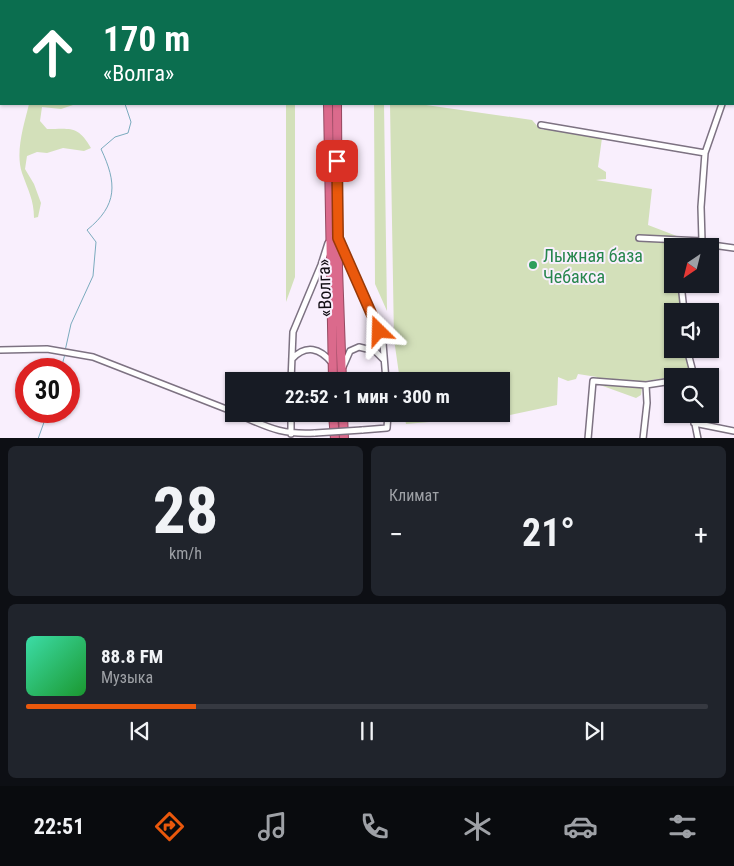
<!DOCTYPE html>
<html lang="ru">
<meta charset="utf-8">
<style>
:root{--surface:#171b24;--page:#20242c;--text:#f1f3f6;--muted:#9ea1a6;--line:#363941;--accent:#ea580c}
body{margin:0;font-family:"Roboto Condensed",sans-serif;background:var(--page);color:var(--text);height:100vh;display:flex;flex-direction:column;font-size:19px;white-space:nowrap}
*{box-sizing:border-box;margin:0}
p{font-size:16px;color:var(--muted)}
.icon{flex:none;width:28px;height:28px;fill:none;stroke:currentColor;stroke-width:2;stroke-linecap:round;stroke-linejoin:round}
.map{position:relative;height:438px;overflow:hidden}
.drawer{display:flex;flex-direction:column;gap:8px;padding:8px;background:#0d0f14;flex:1}
.drawer>*{flex:none}
.banner{position:absolute;left:0px;top:0px;width:735px;height:105px;box-shadow:0 1px 4px #0004;background:#0b6e4f;color:#fff;overflow:hidden}
.needle{width:32px;rotate:215deg}
.fabs{position:absolute;left:664px;top:238px;display:grid;gap:10px}
.fabs a{display:grid;place-items:center;width:55px;height:55px;border-radius:0px;background:var(--surface);box-shadow:0 1px 4px #0004;font-size:25px}
.speed{position:absolute;left:15px;top:358px;display:flex;gap:10px;font-size:25px;font-weight:700;text-align:center}
.speed>*{display:grid;place-content:center;width:65px;height:65px;border-radius:50%;background:var(--surface);box-shadow:0 1px 4px #0004;line-height:1}
.speed .limit{border:8px solid #d22;background:#fff;color:#111}
.pin{position:absolute;display:grid;place-items:center;width:42px;height:42px;color:#fff;margin:-21px;border-radius:10px;box-shadow:0 2px 8px #0006}
.me{position:absolute;width:55px;margin:-28px;rotate:338deg;stroke-linejoin:round;filter:drop-shadow(0 0 4px #0008)}
.turn{display:flex;align-items:center;gap:18px;height:105px;padding:0 20px;font-size:22px}
.turn .icon{width:65px;height:65px;stroke-width:2.5}
.turn b{display:block;font-size:35px;line-height:42px}
.big{font-size:38px;font-weight:700;line-height:1.1}
.drawer .widget{flex:1;display:flex;flex-direction:column;justify-content:center;gap:8px;min-width:0;padding:0 18px;border-radius:8px;background:var(--page)}
.drawer .dial{align-items:center;gap:0}
.dial b{font-size:65px;line-height:1}
.song{display:flex;align-items:center;gap:15px}
.cover{width:60px;height:60px;border-radius:8px;background:linear-gradient(135deg,hsl(160 70% 55%),hsl(130 70% 35%))}
.played{height:5px;border-radius:2px;background:linear-gradient(90deg,var(--accent) 25%,var(--line) 25%)}
.keys{display:flex;justify-content:space-around;direction:ltr}
.heat{display:flex;justify-content:space-between;align-items:center;font-size:28px;direction:ltr}
.drawer .tiles{flex:1;display:grid;gap:8px;grid-template-columns:1fr 1fr}
.widget:last-child{grid-column:span 2}
.trip{position:absolute;left:225px;top:372px;width:285px;height:50px;border-radius:0px;background:var(--surface);box-shadow:0 1px 4px #0004;font-weight:700;line-height:50px;text-align:center}
.tabs{display:flex;height:80px;justify-content:space-around;align-items:center;background:#090b0e;color:var(--muted)}
.tabs .icon{width:35px;height:35px}
.tabs .selected{color:var(--accent)}
.tabs b{font-size:22px;color:var(--text)}
.map>svg:first-child{display:block}
.green{fill:#d3e0ba}
.lines{fill:none;stroke-linecap:round;stroke-linejoin:round}
.stream{stroke:#7babbe;stroke-width:1}
.minor-casing{stroke:#7d7282;stroke-width:8}
.highway-casing{stroke:#944961;stroke-width:10}
.minor{stroke:#fff;stroke-width:5}
.highway{stroke:#db6a8c;stroke-width:8}
.minor-bridge-casing{stroke:#7d7282;stroke-width:8;stroke-linecap:butt}
.minor-bridge{stroke:#fff;stroke-width:5}
.route-casing{stroke:#983908;stroke-width:12}
.route{stroke:#ea580c;stroke-width:9}
.leisure-dot{fill:#2e9e5b;stroke:#f9effd;stroke-width:2}
.labels{text-anchor:middle;dominant-baseline:central;stroke-width:4;stroke-linejoin:round;paint-order:stroke}
.leisure-label{font-size:18px;fill:#27864d;stroke:#f9effd;text-anchor:start}
.street-label{font-size:18px;fill:#100c12;stroke:#f9effd}
</style>
<div class="map">
<svg width="734" height="439" viewBox="0 0 734 439">
<rect width="100%" height="100%" fill="#f9effd"/>
<path class="green" d="M 29,104 L 76,104 L 61,109 L 42,107 L 40,121 L 47,129 C 70,129 78,125 91,148 L 84,151 L 63,148 L 47,153 L 37,152 L 27,156 L 25,169 L 34,184 L 41,203 L 38,217 L 34,218 C 34,200 28,190 22,173 C 15,152 24,125 29,104 Z
M 286,104 L 295,104 L 295,277 L 286,302 Z
M 374,104 L 384,104 L 387,311 L 375,284 Z
M 390,104 L 419,104 L 532,120 L 540,129 L 544,130 L 545,127 L 602,138 L 598,167 L 606,172 L 606,179 L 596,180 L 652,189 L 648,225 L 695,243 L 693,246 L 672,246 L 672,284 L 679,284 L 682,311 L 672,311 L 672,349 L 687,349 L 689,369 L 687,375 L 631,383 L 611,380 L 617,383 L 642,388 L 641,395 L 636,398 L 600,385 L 595,381 L 597,377 L 578,374 L 576,379 L 568,381 L 558,377 L 557,405 L 510,415 L 406,424 L 404,414 L 501,414 L 501,381 L 400,381 L 394,339 Z"/>
<g class="lines">
<path class="stream" d="M 92,1 L 93,0
M 65,351 L 71,324 L 93,276 L 96,242 L 87,230 C 118,205 117,183 101,149 L 115,137 L 128,133 L 131,122 L 125,104
M 61,369 L 65,354
M 38,439 L 48,411"/>
<g class="minor-casing">
<path id="minor" d="M 344,0 L 345,1
M 716,0 L 717,1
M 541,125 L 705,153
M 639,238 L 702,241 L 705,244 L 734,248
M 340,243 L 375,318 L 383,343 L 386,381
M 700,246 L 702,241 L 701,207 L 705,153 L 722,104
M 681,284 L 684,311
M 687,349 L 694,376
M 0,350 L 47,349 L 93,357 L 234,412
M 292,359 C 306,344 320,348 332,363
M 343,367 L 350,351 L 359,347 L 375,351 L 384,360
M 291,381 L 293,332 L 321,265 L 328,243
M 237,414 C 268,427 280,435 315,433
M 693,414 L 698,439
M 694,423 L 734,431
M 362,430 L 387,428 L 388,414
M 291,434 L 291,414
M 588,439 L 593,381 L 646,385 L 672,381
M 643,439 L 647,403 L 646,385"/>
</g>
<g class="highway-casing">
<path id="highway" d="M 329,0 L 329,1
M 336,1 L 336,0
M 328,104 L 333,381
M 337,104 L 338,268 L 342,381
M 333,414 L 335,439
M 343,414 L 344,439"/>
</g>
<use href="#minor" class="minor"/>
<use href="#highway" class="highway"/>
<g class="minor-bridge-casing">
<path id="minor-bridge" d="M 315,433 L 362,430"/>
</g>
<use href="#minor-bridge" class="minor-bridge"/>
</g>
<g class="lines">
<g class="route-casing">
<path id="route" d="M 337,161 L 338,238 L 379,331"/>
</g>
<use href="#route" class="route"/>
</g>
<circle class="leisure-dot" cx="533" cy="265" r="5"/>
<g class="labels">
<g class="leisure-label">
<text x="543" y="255">Лыжная база<tspan x="543" dy="21">Чебакса</tspan></text>
</g>
<g class="street-label">
<text transform="translate(324 288) rotate(-92)">«Волга»</text>
</g>
</g>
</svg>
<div class="fabs">
<a><svg class="needle" viewBox="-14 -14 28 28"><path d="M0-13l5 13h-10z" fill="#e53935"/><path d="M0 13l5-13h-10z" fill="#9ea1a6"/></svg></a>
<a><svg class="icon" aria-label="sound" viewBox="0 0 24 24"><path d="M4 9h4l5-4v14l-5-4H4zM17 9q2 3 0 6"/></svg></a>
<a><svg class="icon" aria-label="search" viewBox="0 0 24 24"><circle cx="10" cy="10" r="6"/><path d="M15 15l6 6"/></svg></a>
</div>
<div class="speed"><div class="limit">30</div></div>
<div class="pin" style="left:337px;top:161px;background:#d93025"><svg class="icon" aria-label="arrive" viewBox="0 0 24 24"><path d="M6 21V4h12l-3 4 3 4H6"/></svg></div>
<svg class="me" style="left:379px;top:331px" viewBox="-20 -20 40 40"><path d="M0-17L14 15 0 8-14 15z" fill="#ea580c" stroke="#fff" stroke-width="4"/></svg>
<div class="trip">22:52 · 1 мин · 300 m</div>
<div class="banner">
<div class="turn"><svg class="icon" aria-label="ahead" viewBox="0 0 24 24"><path d="M12 20V5M6 11l6-6 6 6"/></svg><div><b>170 m</b>«Волга»</div></div>
</div>
</div>
<section class="drawer">
<div class="tiles">
<div class="widget dial"><b>28</b><p>km/h</p></div>
<div class="widget"><p>Климат</p>
<div class="heat"><a>−</a><b class="big">21°</b><a>+</a></div>
</div>
<div class="widget">
<div class="song"><i class="cover"></i><div><b>88.8 FM</b><p>Музыка</p></div></div>
<div class="played"></div>
<div class="keys"><svg class="icon" aria-label="previous" viewBox="0 0 24 24"><path d="M18 5L8 12l10 7zM5 5v14"/></svg><svg class="icon" aria-label="pause" viewBox="0 0 24 24"><path d="M8 5v14M16 5v14"/></svg><svg class="icon" aria-label="next" viewBox="0 0 24 24"><path d="M6 5l10 7-10 7zM19 5v14"/></svg></div>
</div>
</div>
</section>
<nav class="tabs">
<b>22:51</b>
<svg class="icon selected" aria-label="directions" viewBox="0 0 24 24"><path d="M12 3l9 9-9 9-9-9zM9 14v-3h6M13 9l2 2-2 2"/></svg>
<svg class="icon" aria-label="music" viewBox="0 0 24 24"><path d="M9 18V5l10-2v13"/><circle cx="6" cy="18" r="3"/><circle cx="16" cy="16" r="3"/></svg>
<svg class="icon" aria-label="phone" viewBox="0 0 24 24"><path d="M5 4h4l2 5-3 2q2 4 5 5l2-3 5 2v4C11 20 4 13 5 4z"/></svg>
<svg class="icon" aria-label="climate" viewBox="0 0 24 24"><path d="M12 3v18M4 7l16 10M4 17L20 7"/></svg>
<svg class="icon" aria-label="car" viewBox="0 0 24 24"><path d="M5 17H2v-5l4-1 3-4h7l3 4 3 1v5h-3M9 17h6M6 11h13"/><circle cx="7" cy="17" r="2"/><circle cx="17" cy="17" r="2"/></svg>
<svg class="icon" aria-label="filters" viewBox="0 0 24 24"><path d="M4 7h16M4 17h16"/><circle cx="9" cy="7" r="2"/><circle cx="15" cy="17" r="2"/></svg>
</nav>
